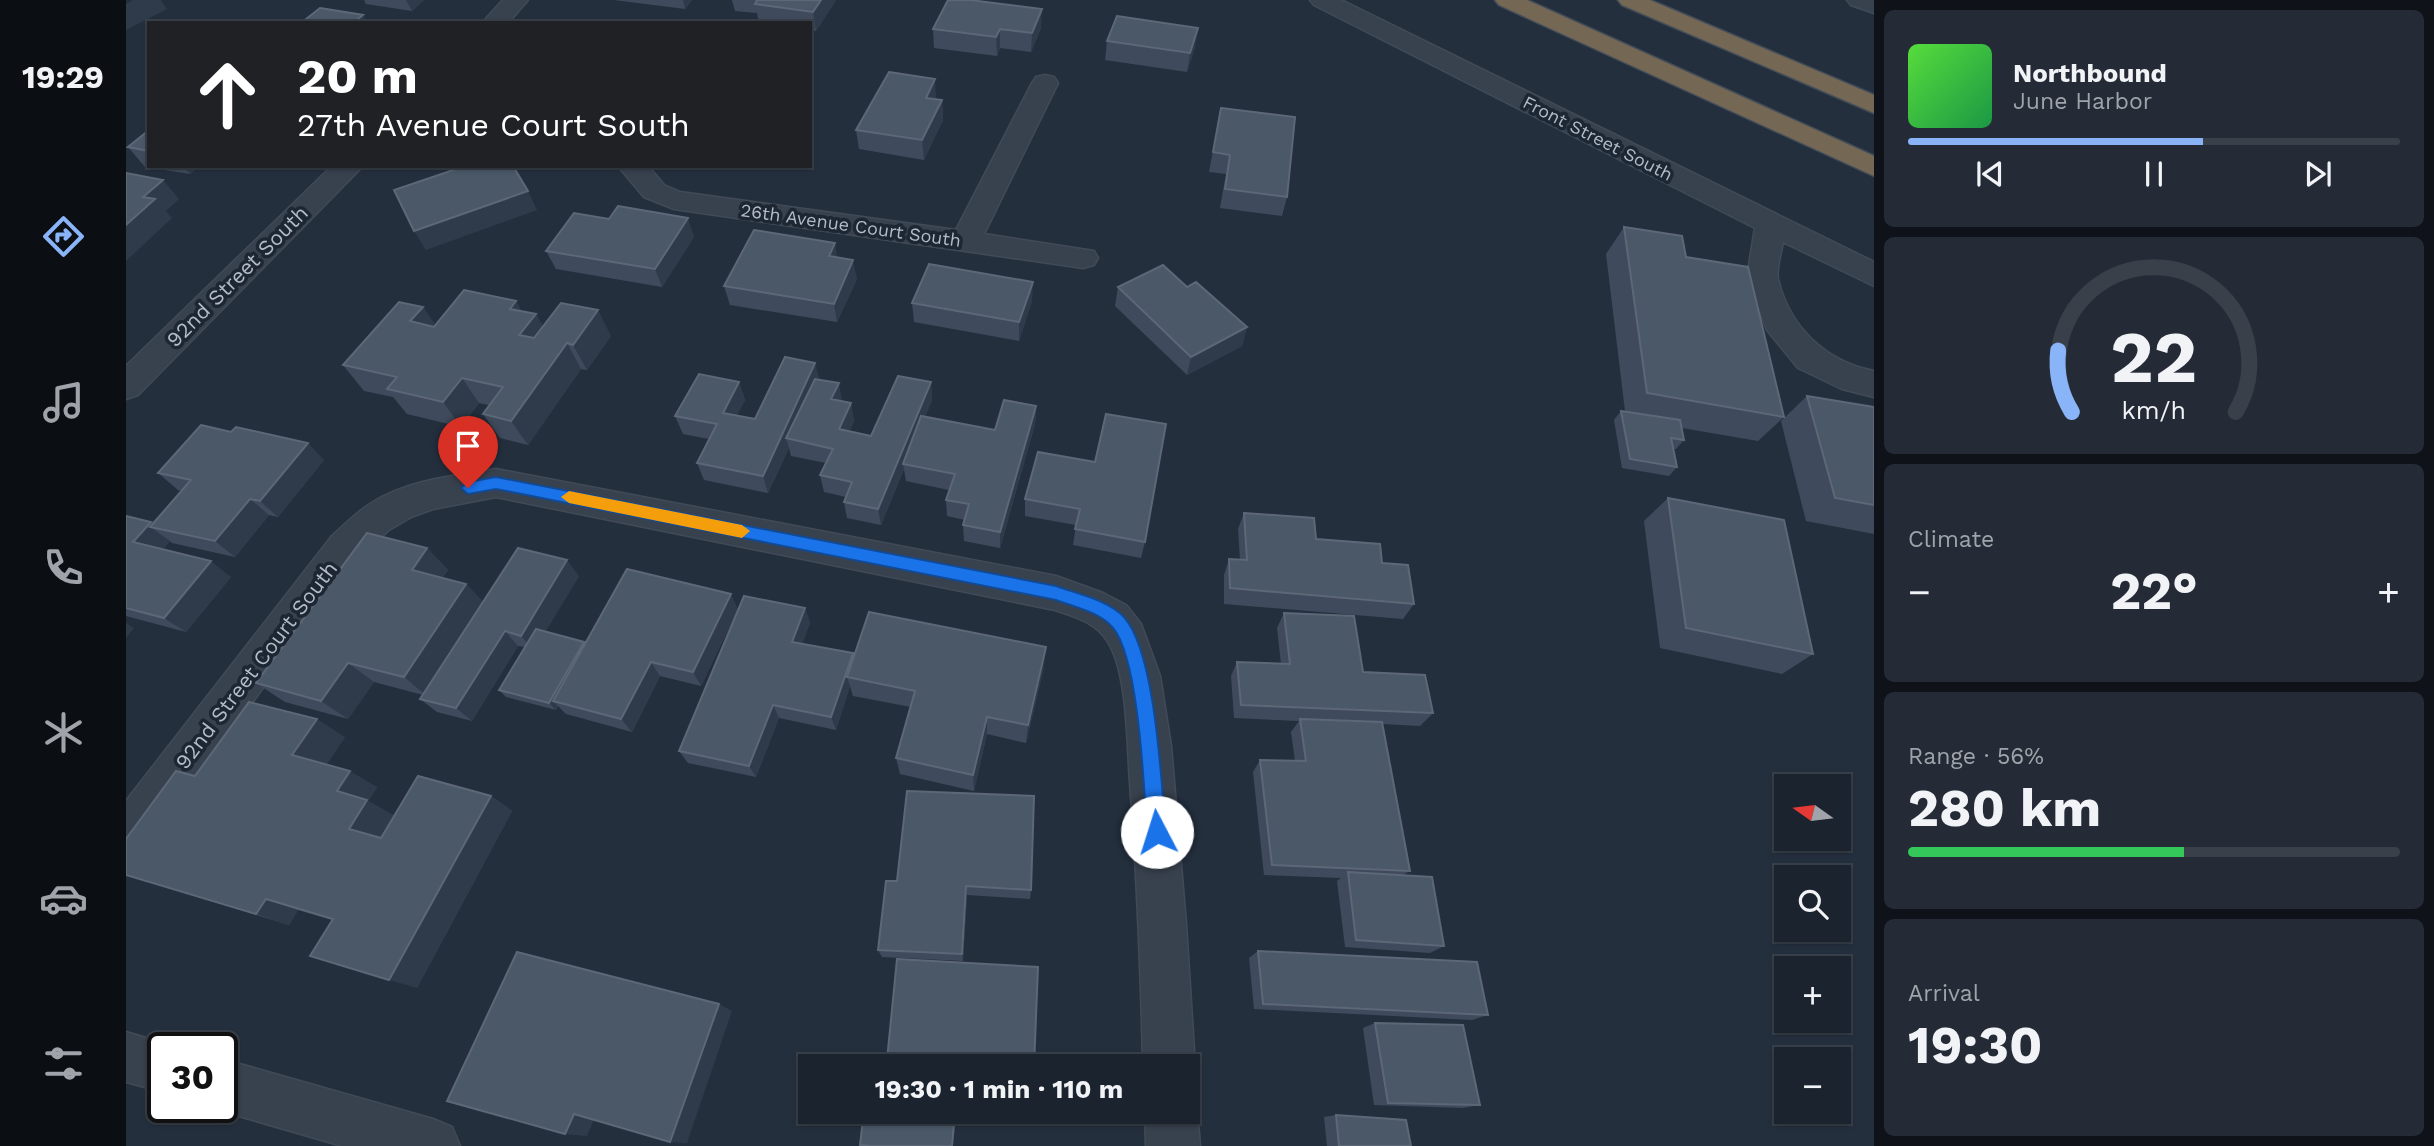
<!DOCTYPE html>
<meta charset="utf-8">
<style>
:root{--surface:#1b232e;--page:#242b36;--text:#f1f3f6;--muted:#a0a4aa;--line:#39404a;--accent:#8ab4f8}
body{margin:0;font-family:"Work Sans",sans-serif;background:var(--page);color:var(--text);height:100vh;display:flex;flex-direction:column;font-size:26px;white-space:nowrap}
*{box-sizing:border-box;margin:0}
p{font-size:23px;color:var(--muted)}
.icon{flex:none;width:38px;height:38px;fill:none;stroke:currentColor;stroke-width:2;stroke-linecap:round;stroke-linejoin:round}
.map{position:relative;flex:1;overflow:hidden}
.drawer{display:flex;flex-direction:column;gap:10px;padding:10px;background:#0f1319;width:560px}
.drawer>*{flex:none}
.banner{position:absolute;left:21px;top:21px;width:665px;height:147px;border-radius:0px;box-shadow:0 2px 5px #0004,0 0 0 2px var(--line);background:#202124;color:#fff;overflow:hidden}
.needle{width:46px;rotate:284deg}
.buttons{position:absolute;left:1648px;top:774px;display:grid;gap:14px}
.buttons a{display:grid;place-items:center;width:77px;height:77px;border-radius:0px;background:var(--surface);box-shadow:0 2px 5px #0004,0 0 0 2px var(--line);font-size:35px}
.speed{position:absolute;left:21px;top:1032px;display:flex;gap:14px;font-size:35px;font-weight:700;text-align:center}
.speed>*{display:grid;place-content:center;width:91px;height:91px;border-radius:50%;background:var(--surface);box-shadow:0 2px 5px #0004,0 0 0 2px var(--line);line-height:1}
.speed .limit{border:4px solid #111;border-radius:10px;background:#fff;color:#111}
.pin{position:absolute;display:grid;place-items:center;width:60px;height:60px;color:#fff;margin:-72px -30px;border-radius:50% 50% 50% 0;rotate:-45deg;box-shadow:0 0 7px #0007}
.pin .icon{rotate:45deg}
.me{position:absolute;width:77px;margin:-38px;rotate:355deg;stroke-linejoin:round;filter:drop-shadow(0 0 5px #0008)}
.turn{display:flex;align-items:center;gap:24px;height:147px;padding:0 35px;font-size:32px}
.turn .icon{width:91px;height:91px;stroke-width:2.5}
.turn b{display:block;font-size:49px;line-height:60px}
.big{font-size:52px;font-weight:700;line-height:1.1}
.drawer .widget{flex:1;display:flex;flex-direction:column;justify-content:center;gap:10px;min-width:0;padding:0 24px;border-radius:10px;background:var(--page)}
.drawer .dial{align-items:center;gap:0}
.dial svg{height:182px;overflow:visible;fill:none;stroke:var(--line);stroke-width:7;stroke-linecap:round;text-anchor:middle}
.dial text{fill:var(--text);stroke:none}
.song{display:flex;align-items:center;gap:21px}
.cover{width:84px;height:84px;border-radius:10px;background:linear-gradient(135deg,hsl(110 70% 55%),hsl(140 70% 35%))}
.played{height:7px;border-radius:4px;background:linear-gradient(90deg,var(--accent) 60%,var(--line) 60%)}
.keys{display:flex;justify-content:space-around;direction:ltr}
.heat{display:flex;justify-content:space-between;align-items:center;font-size:38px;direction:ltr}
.charge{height:10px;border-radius:5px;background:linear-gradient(90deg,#34c759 56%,var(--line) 0)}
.trip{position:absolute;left:672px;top:1054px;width:402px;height:70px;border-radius:0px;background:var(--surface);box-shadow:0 2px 5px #0004,0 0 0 2px var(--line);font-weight:700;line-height:70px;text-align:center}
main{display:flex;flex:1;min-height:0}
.menu{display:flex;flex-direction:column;width:126px;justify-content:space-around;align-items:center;background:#0b0e12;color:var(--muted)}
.menu .icon{width:49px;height:49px}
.menu .on{color:var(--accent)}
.menu b{font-size:32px;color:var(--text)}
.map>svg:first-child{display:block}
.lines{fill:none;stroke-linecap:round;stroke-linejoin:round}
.minor-casing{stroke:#414a57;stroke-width:3}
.highway-casing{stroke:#434c59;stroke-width:3}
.minor{fill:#38414e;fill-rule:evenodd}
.highway{fill:#746855;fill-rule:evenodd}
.wall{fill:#3f4b5c}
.shaded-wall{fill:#2f3b4b}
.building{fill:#4b5868;stroke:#5c6777;stroke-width:2}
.route{fill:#1a73e8;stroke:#114b97;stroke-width:2}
.slow{fill:#f59e0b}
.labels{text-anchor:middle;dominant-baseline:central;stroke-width:7;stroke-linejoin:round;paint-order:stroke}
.far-street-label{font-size:18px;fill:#b4bcc9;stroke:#1d2633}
.street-label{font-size:21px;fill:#b4bcc9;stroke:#1d2633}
</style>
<main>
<nav class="menu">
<b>19:29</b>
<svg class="icon on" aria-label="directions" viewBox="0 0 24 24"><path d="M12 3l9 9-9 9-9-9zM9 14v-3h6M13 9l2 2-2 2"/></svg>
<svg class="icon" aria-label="music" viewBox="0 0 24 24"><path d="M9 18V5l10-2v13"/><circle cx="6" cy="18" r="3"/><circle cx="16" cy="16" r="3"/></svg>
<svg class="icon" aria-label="phone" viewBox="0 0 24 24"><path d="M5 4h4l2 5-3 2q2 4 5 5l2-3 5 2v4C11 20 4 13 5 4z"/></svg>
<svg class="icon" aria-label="climate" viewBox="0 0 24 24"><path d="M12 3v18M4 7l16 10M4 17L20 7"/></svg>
<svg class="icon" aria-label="car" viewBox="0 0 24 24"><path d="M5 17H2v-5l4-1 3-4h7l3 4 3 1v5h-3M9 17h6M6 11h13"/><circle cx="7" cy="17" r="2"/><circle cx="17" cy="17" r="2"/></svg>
<svg class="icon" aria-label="filters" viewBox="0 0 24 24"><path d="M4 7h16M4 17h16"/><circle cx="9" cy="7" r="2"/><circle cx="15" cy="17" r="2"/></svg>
</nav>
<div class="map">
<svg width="1748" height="1146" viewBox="0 0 1748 1146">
<rect width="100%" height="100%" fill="#242f3e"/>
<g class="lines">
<g class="minor-casing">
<path id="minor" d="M 377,0 L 402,0 L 382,23 L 356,23 Z
M 1184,0 L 1215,0 L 1748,262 L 1748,286 L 1657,242 C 1655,253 1650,269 1652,279 C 1663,327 1700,362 1748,371 L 1748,397 L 1716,389 L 1672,368 L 1641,330 L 1621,277 L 1629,228 L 1188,5 Z
M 1721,0 L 1748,0 L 1748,13 L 1725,5 Z
M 919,75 L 928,77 L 932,83 L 858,234 L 968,251 L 972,258 L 968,265 L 957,268 L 548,209 L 518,197 L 492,166 L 522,166 L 538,185 L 554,192 L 830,230 L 906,83 L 910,77 Z
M 206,166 L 237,166 L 12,395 L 0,399 L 0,366 Z
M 370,469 L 930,576 L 977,593 L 1000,605 L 1015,624 L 1034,676 L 1045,746 L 1060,924 L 1069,1066 L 1062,1081 L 1062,1066 L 1017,1066 C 1015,971 1011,877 1004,783 C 1001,745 1002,674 982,642 C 970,622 949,617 929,610 L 370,497 L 307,509 L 285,517 L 263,530 L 232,558 L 16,853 L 0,860 L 0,801 L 206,536 C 218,525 230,513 244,504 C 280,480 328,476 370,469 Z
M 0,1032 L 53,1048 L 37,1048 L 37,1092 L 0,1082 Z
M 96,1059 L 307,1119 L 326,1127 L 334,1146 L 216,1146 L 96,1111 L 89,1108 L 96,1108 Z
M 1062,1092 L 1071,1111 L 1074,1146 L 1020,1146 L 1019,1111 L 1062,1111 Z"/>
</g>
<g class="highway-casing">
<path id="highway" d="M 1369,0 L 1401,0 L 1748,156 L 1748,176 L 1373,5 Z
M 1492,0 L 1524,0 L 1748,95 L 1748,113 L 1496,5 Z"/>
</g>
<use href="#minor" class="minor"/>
<use href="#highway" class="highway"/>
</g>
<path class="wall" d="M 238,0 L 298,0 L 286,11 L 240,4 Z
M 488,0 L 566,0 L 559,9 Z
M 606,0 L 710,0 L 690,31 L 684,30 L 684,23 L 633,23 L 631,13 L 609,11 Z
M 915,28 L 905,52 L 874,48 L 871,56 L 808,48 L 807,29 Z
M 981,41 L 1069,47 L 1061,72 L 979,60 Z
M 810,98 L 810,99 L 816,100 L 817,120 L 798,160 L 733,149 L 730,130 Z
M 1095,108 L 1161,197 L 1156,216 L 1094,208 L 1100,174 L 1083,172 Z
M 23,130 L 23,166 L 73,166 L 64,174 L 19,167 L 2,147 Z
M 483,219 L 568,237 L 536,287 L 430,269 L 420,251 Z
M 1498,227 L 1560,257 L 1658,417 L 1632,441 L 1556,428 L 1558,440 L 1550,449 L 1547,449 L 1551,467 L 1543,476 L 1496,468 L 1488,420 L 1495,411 L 1499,411 L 1480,254 Z
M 731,279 L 711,322 L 604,305 L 598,286 Z
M 992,287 L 1061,287 L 1121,327 L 1116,346 L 1061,375 L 989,306 Z
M 390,301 L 395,311 L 410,314 L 417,327 L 485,336 L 461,370 L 455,369 L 402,445 L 374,438 L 357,414 L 363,405 L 353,403 L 335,427 L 281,414 L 267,397 L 238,391 L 217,365 L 297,307 L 309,325 Z
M 906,301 L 893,341 L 788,322 L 786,303 Z
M 693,379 L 716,401 L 725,403 L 728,421 L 723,432 L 745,436 L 805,382 L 806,400 L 799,417 L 869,430 L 910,406 L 909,424 L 874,548 L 838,541 L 837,525 L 839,520 L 821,516 L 820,500 L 823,490 L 780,481 L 778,469 L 755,525 L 721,518 L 718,502 L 720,497 L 698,492 L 694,475 L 700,463 L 665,456 L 663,448 L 642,493 L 578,480 L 571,463 L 583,439 L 557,434 L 549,416 L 613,382 L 619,400 L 611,415 L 629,419 Z
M 1681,396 L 1748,407 L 1748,534 L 1680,521 L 1655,421 Z
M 912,452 L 1019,542 L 1015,558 L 947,545 L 950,525 L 899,516 L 899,499 Z
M 198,460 L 152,517 L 143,515 L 109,557 L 46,543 L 44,541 L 37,549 L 105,577 L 60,632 L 0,616 L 0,516 L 27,524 L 56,491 L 52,490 L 32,473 Z
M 1542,498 L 1687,654 L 1656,674 L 1534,648 L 1518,521 Z
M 1118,513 L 1256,563 L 1288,604 L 1277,619 L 1098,604 L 1098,575 L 1103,559 L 1114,560 L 1112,529 Z
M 301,548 L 322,570 L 316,578 L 340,584 L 357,602 L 453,576 L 419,632 L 458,642 L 459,644 L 612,609 L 575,686 L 534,676 L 506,732 L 440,714 L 432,706 L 430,710 L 380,697 L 373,690 L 399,647 L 392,646 L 346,721 L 311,712 L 294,699 L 297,695 L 248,682 L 222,719 L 159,702 L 130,683 Z
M 679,608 L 684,623 L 676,644 L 728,658 L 918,667 L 900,743 L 861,734 L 848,791 L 774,774 L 770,758 L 785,707 L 727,696 L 724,686 L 710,730 L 653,718 L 630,777 L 562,763 L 553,751 Z
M 1158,613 L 1237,672 L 1307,713 L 1294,726 L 1256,724 L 1284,871 L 1277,875 L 1318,946 L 1304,953 L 1219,947 L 1211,881 L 1215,878 L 1138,875 L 1127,772 L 1134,760 L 1169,761 L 1165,732 L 1173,721 L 1108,718 L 1105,676 L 1111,662 L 1155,664 L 1151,628 Z
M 219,737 L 200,765 L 251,787 L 242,801 L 267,815 L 254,837 L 255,838 L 365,796 L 386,811 L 291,988 L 206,920 L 172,910 L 163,925 L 0,875 L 0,839 L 69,776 Z
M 760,881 L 905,890 L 904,899 L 841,895 L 837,961 L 756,957 L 752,950 Z
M 1132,951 L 1362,1015 L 1346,1020 L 1128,1009 L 1123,958 Z
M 1249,1023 L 1354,1105 L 1337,1108 L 1248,1105 L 1237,1028 Z
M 761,1060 L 908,1066 L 801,1066 L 765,1064 Z
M 1210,1115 L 1285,1146 L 1201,1146 L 1198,1117 Z"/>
<path class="shaded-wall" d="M 7,0 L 35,0 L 41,9 L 0,30 L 0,4 Z
M 280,0 L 298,0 L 286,11 Z
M 557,0 L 566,0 L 559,9 Z
M 695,0 L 710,0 L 690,31 L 687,12 Z
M 916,9 L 915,28 L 905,52 L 906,33 Z
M 237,15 L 241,23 L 227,23 Z
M 1072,28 L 1069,47 L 1061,72 L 1064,53 Z
M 874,29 L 874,48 L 871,56 L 870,37 Z
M 809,79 L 810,98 L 801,117 L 800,98 Z
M 816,100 L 817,120 L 798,160 L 796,140 Z
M 57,166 L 73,166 L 64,174 Z
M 37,180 L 53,199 L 40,211 L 46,218 L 0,261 L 0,225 L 17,197 Z
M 402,191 L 411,210 L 300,250 L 288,231 Z
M 562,218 L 568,237 L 536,287 L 529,269 Z
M 709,243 L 712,261 L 703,256 Z
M 727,260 L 731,279 L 711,322 L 708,304 Z
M 907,282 L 906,301 L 893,341 L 893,322 Z
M 390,301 L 402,324 L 410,314 L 424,340 L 408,361 L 393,335 L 384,309 Z
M 297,307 L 314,333 L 284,321 Z
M 472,310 L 485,336 L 461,370 L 447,345 Z
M 1121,327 L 1116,346 L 1061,375 L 1065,357 Z
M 441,343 L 455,369 L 402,445 L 385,421 Z
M 689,363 L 694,381 L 660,438 L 663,448 L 642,493 L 637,476 Z
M 336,378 L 353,403 L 335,427 L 317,402 Z
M 613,382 L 619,400 L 603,430 L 597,413 Z
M 805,382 L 806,400 L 780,465 L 777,464 L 778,469 L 755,525 L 752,509 Z
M 713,383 L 716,401 L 705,399 Z
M 725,403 L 728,421 L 716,447 L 713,429 Z
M 910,406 L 909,424 L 874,548 L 874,532 Z
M 182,443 L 198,460 L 152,517 L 134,501 Z
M 124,499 L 143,515 L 109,557 L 89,541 Z
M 25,522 L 34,529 L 24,527 L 44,541 L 29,558 L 7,542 Z
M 301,548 L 322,570 L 307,592 L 286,570 Z
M 441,560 L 453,576 L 408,650 L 395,636 Z
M 85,561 L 105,577 L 60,632 L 38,618 Z
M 340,584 L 360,605 L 301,696 L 278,677 Z
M 605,594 L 612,609 L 575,686 L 567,672 Z
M 679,608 L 684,623 L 672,656 L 666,642 Z
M 0,623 L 8,628 L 0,638 Z
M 379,631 L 392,646 L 346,721 L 330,708 Z
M 458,642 L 464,649 L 427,701 L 432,706 L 430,710 L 423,703 Z
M 920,647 L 918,667 L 900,743 L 902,725 Z
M 727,653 L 731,667 L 721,677 L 724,686 L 710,730 L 705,717 Z
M 525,662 L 534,676 L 506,732 L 495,719 Z
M 222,663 L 248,682 L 222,719 L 195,701 Z
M 647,705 L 653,718 L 630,777 L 623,766 Z
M 861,717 L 861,734 L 848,791 L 847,775 Z
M 191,719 L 219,737 L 195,772 L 166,755 Z
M 224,771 L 251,787 L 242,801 L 267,815 L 250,843 L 223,829 L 211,791 Z
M 365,796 L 386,811 L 291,988 L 263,980 Z
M 840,886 L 841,895 L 837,961 L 836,954 Z
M 140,899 L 172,910 L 163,925 L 130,914 Z
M 593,1004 L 606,1011 L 561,1143 L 544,1142 Z
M 829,1111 L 831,1111 L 827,1146 L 826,1146 Z
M 448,1114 L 469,1117 L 461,1136 L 439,1134 Z"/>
<path class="building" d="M 631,0 L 695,0 L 687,12 L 629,4 Z
M 822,0 L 844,0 L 916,9 L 906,33 L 874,29 L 870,37 L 807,29 Z
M 194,8 L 237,15 L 227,23 L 175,23 Z
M 991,16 L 1072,28 L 1064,53 L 981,41 Z
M 763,72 L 809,79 L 800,98 L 816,100 L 796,140 L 730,130 Z
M 1095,108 L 1169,117 L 1161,197 L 1099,189 L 1104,155 L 1087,152 Z
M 23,130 L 23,151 L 2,147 Z
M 339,166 L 387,166 L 402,191 L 288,231 L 268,190 Z
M 0,173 L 37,180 L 17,197 L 29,199 L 0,225 Z
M 492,206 L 562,218 L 529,269 L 420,251 L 448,213 L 483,219 Z
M 1498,227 L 1556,236 L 1560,257 L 1622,267 L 1658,417 L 1521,393 Z
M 628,230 L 709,243 L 703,256 L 727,260 L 708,304 L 598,286 Z
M 803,264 L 907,282 L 893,322 L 786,303 Z
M 1037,265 L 1061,287 L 1070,282 L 1121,327 L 1065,357 L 992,287 Z
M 338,290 L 390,301 L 384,309 L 410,314 L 393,335 L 408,338 L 435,303 L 472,310 L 447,345 L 441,343 L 385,421 L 357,414 L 377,387 L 336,378 L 317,402 L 261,389 L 271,377 L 217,365 L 273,302 L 297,307 L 284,321 L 308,327 Z
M 659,357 L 689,363 L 637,476 L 571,463 L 591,424 L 549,416 L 573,374 L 613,382 L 597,413 L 629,419 Z
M 772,376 L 805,382 L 752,509 L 718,502 L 726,482 L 694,475 L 707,449 L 660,438 L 689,379 L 713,383 L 705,399 L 725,403 L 713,429 L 745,436 Z
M 1681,396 L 1748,407 L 1748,505 L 1709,498 Z
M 878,400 L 910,406 L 874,532 L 837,525 L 843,504 L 820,500 L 829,474 L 777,464 L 795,416 L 869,430 Z
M 1495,411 L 1554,420 L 1558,440 L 1545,438 L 1551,467 L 1504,459 Z
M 980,414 L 1040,424 L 1019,542 L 949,529 L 954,509 L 899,499 L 912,452 L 969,462 Z
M 75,425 L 105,432 L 110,427 L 182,443 L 134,501 L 124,499 L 89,541 L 24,527 L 65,480 L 32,473 Z
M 1542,498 L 1658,520 L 1687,654 L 1560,628 Z
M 1118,513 L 1188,518 L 1190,539 L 1254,544 L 1256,563 L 1282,565 L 1288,604 L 1104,588 L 1103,559 L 1121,560 Z
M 0,516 L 25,522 L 7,542 L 85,561 L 38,618 L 0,608 Z
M 241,533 L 301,548 L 286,570 L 340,584 L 278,677 L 222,663 L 195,701 L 130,683 Z
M 392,548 L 441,560 L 395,636 L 379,631 L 330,708 L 294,699 Z
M 501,569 L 605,594 L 567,672 L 525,662 L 495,719 L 427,701 Z
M 618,596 L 679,608 L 666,642 L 727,653 L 705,717 L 647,705 L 623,766 L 553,751 Z
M 743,612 L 920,647 L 902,725 L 861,717 L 847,775 L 770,758 L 789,691 L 721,677 Z
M 1158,613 L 1228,616 L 1237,672 L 1299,675 L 1307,713 L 1115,705 L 1111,662 L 1164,664 Z
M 410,629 L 458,642 L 423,703 L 373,690 Z
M 123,702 L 191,719 L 166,755 L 224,771 L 211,791 L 241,800 L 223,829 L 255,838 L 292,776 L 365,796 L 263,980 L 184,956 L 207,919 L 140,899 L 130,914 L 0,875 L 0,839 L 50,771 L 69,776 Z
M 1174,719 L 1256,722 L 1284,871 L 1146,865 L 1134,760 L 1180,761 Z
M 781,791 L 908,796 L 905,890 L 840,886 L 836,954 L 752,950 L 760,881 L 771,881 Z
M 1222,872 L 1306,877 L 1318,946 L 1230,940 Z
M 1132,951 L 1351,962 L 1362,1015 L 1137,1004 Z
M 391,952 L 593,1004 L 544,1142 L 448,1114 L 439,1134 L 321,1101 Z
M 771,959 L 912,967 L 908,1066 L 864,1066 L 761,1060 Z
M 1249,1023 L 1337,1025 L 1354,1105 L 1262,1103 Z
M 745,1063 L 779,1066 L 745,1066 Z
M 738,1111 L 829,1111 L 826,1146 L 747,1146 L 734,1145 Z
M 1210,1115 L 1280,1120 L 1285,1146 L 1213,1146 Z"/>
<path class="route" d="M 370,477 L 930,586 C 952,594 982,600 998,617 C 1030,653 1035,783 1040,832 L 1037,839 L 1031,842 L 1024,839 L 1021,832 C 1018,789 1013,659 987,628 C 974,612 948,607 930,600 L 370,489 L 342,494 L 335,488 L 342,482 Z"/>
<path class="slow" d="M 443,491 L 616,525 L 624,531 L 616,538 L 443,503 L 435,497 Z"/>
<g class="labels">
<g class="far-street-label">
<text transform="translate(1472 138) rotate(27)">Front Street South</text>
<text transform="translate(725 225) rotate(8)">26th Avenue Court South</text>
</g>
<g class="street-label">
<text transform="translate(111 276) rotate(-45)">92nd Street South</text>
<text transform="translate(130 665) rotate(-53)">92nd Street Court South</text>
</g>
</g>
</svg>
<div class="buttons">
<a><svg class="needle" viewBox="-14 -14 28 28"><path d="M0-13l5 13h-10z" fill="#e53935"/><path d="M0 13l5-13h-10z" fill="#a0a4aa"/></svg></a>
<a><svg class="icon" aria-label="search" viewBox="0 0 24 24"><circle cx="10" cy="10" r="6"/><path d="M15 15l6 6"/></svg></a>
<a>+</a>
<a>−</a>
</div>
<div class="speed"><div class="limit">30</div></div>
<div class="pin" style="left:342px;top:488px;background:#d93025"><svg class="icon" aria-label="arrive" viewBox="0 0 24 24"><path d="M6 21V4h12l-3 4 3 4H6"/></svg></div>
<svg class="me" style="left:1031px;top:832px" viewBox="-20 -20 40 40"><circle r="19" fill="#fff"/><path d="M0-13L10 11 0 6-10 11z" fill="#1a73e8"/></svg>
<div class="trip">19:30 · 1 min · 110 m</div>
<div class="banner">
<div class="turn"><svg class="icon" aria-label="ahead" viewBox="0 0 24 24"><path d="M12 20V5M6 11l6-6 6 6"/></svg><div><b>20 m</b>27th Avenue Court South</div></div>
</div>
</div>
<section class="drawer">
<div class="widget">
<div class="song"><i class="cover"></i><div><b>Northbound</b><p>June Harbor</p></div></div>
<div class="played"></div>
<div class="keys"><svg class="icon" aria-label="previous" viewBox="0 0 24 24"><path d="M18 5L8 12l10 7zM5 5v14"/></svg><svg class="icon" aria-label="pause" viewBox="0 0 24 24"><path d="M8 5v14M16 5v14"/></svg><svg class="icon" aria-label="next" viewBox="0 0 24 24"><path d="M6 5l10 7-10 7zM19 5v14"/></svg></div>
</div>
<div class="widget dial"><svg viewBox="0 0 100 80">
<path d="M14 69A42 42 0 1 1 86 69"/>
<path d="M14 69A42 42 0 0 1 8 42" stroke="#8ab4f8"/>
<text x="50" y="56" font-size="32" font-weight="700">22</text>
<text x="50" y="72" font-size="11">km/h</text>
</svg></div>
<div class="widget"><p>Climate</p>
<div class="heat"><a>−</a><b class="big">22°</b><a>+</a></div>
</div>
<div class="widget"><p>Range · 56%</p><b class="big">280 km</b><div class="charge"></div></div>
<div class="widget"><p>Arrival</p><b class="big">19:30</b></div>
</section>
</main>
